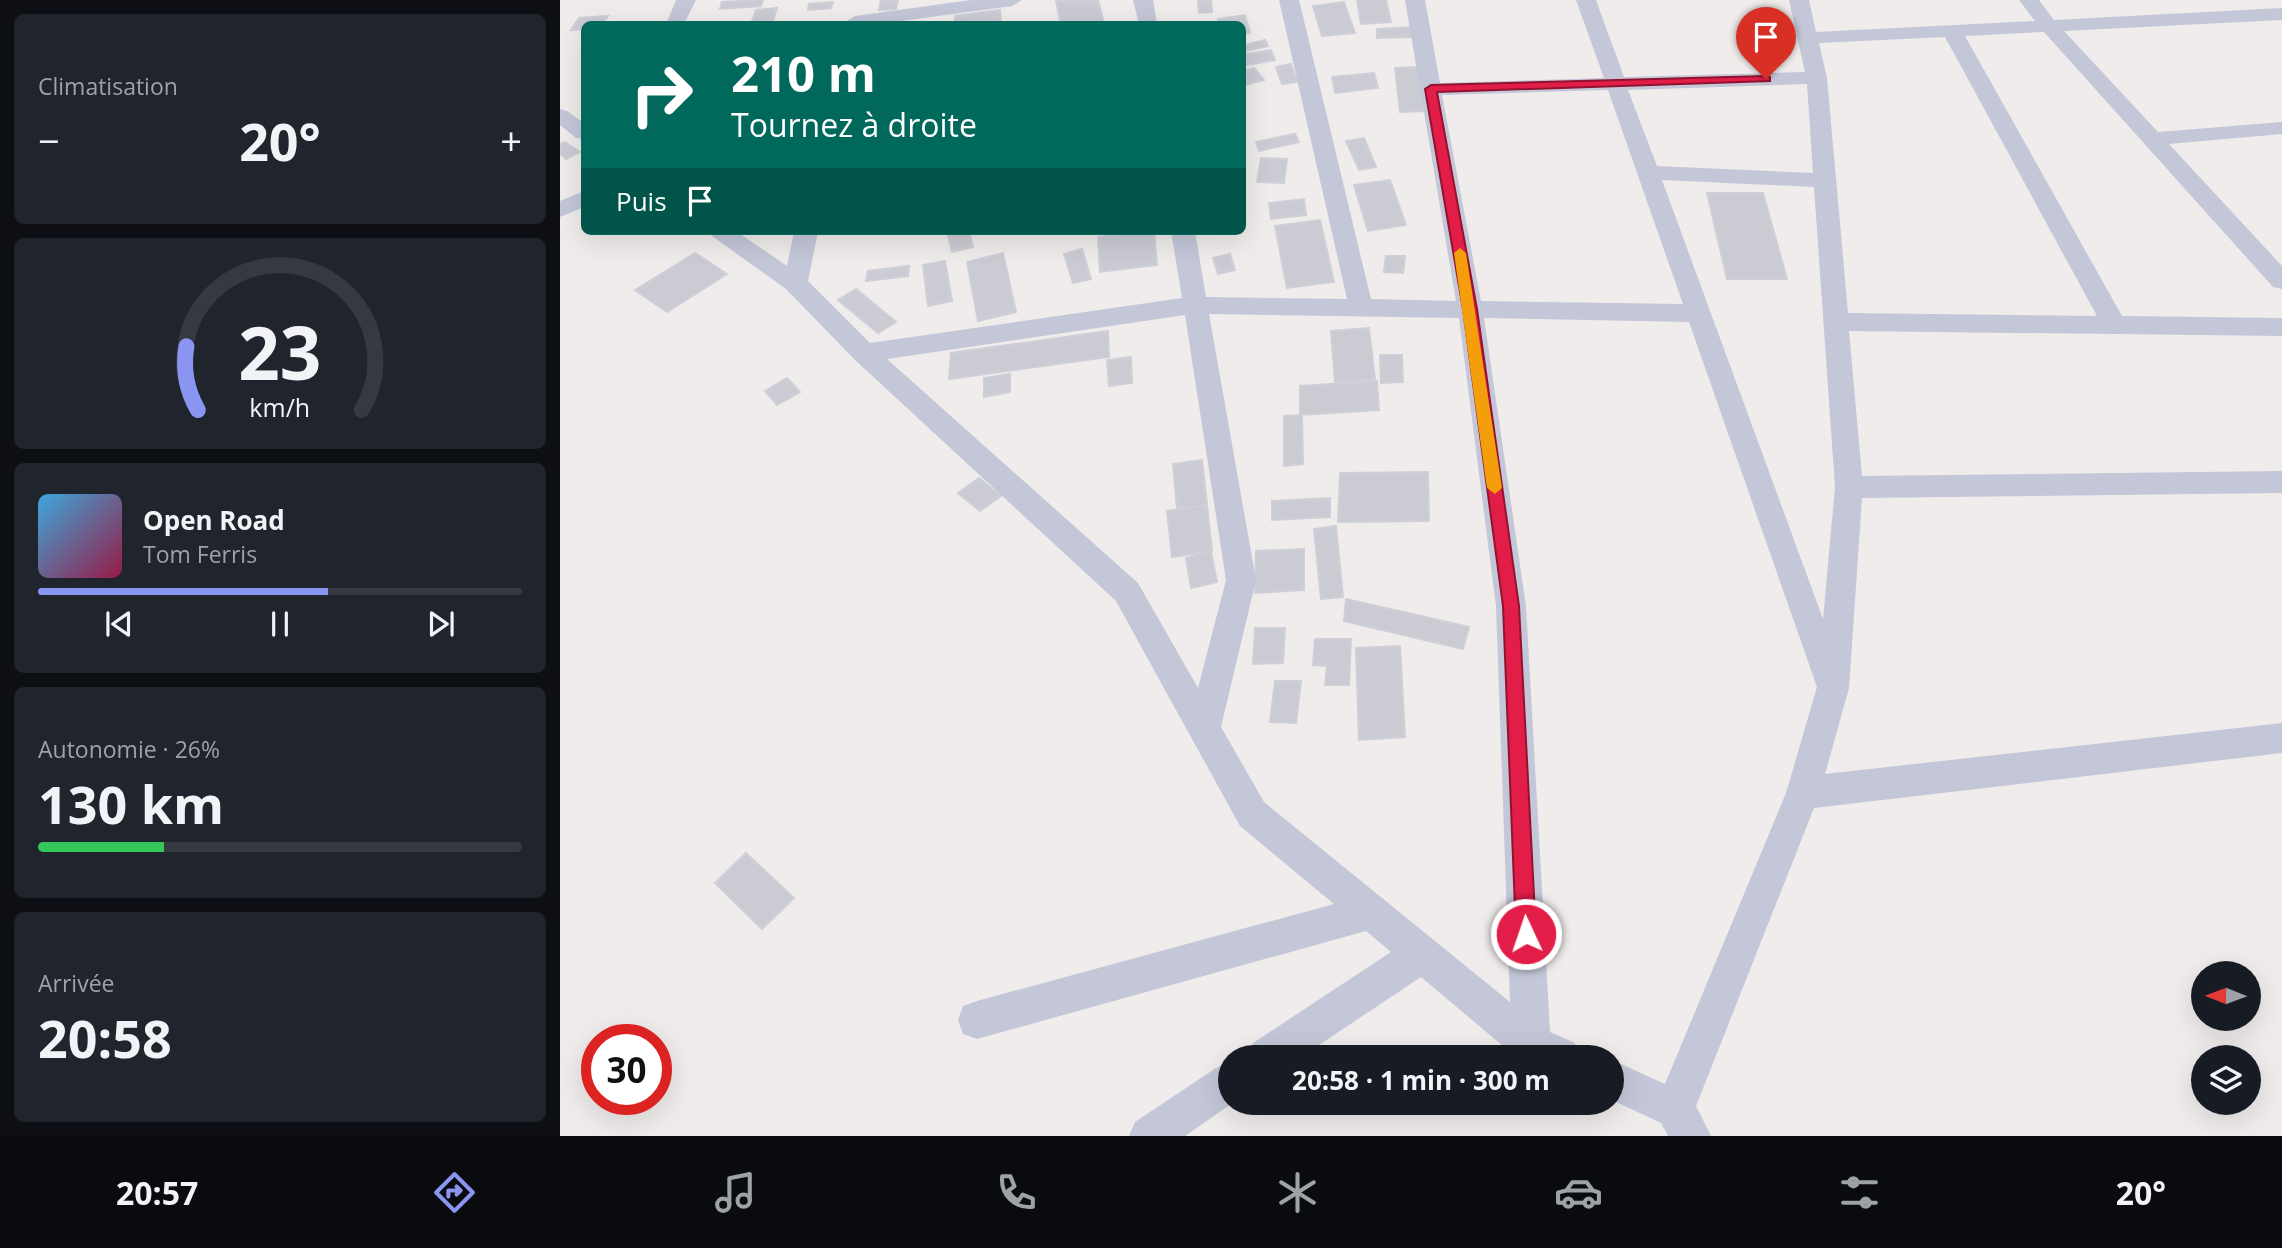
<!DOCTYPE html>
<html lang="fr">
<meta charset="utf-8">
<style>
:root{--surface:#171b24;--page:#20242c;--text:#f1f3f6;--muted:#9ea1a6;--line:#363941;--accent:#8995f1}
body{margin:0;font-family:"Open Sans",sans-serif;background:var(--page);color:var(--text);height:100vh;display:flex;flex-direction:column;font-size:26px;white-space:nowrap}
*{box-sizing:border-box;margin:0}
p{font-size:23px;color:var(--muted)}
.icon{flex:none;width:38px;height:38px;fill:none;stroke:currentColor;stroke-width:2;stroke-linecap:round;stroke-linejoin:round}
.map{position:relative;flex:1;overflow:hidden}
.side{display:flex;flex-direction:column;gap:14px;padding:14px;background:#0d0f14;width:560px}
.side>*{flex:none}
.top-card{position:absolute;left:21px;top:21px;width:665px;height:214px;border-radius:10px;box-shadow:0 7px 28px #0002;background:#00695c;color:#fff;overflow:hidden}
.needle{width:46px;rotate:271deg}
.buttons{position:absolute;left:1631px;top:961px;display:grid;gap:14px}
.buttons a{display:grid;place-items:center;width:70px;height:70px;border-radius:50%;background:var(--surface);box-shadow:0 7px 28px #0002;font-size:35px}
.speed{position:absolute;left:21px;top:1024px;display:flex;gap:14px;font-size:35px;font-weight:700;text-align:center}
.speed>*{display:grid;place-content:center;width:91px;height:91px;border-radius:50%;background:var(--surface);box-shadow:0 7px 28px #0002;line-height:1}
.speed .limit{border:10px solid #d22;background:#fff;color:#111}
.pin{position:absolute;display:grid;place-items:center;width:60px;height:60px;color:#fff;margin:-72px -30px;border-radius:50% 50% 50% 0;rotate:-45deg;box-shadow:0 0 7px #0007}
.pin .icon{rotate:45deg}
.me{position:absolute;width:77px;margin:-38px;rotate:357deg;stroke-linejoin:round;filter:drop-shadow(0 0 5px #0008)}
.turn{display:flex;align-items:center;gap:24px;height:147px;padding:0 35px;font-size:32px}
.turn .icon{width:91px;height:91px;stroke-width:2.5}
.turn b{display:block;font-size:49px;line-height:60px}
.then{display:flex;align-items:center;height:66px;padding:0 35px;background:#0003;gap:14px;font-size:26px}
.big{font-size:52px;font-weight:700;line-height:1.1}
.side .tile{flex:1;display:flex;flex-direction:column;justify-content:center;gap:10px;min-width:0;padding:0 24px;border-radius:10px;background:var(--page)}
.side .dial{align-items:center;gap:0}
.dial svg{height:182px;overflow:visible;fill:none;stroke:var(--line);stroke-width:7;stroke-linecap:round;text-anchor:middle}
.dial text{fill:var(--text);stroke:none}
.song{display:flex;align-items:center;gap:21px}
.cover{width:84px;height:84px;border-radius:10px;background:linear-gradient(135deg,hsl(200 70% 55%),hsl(340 70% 35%))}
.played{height:7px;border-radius:4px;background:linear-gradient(90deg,var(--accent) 60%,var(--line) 60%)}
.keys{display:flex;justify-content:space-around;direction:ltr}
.heat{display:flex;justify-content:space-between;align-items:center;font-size:38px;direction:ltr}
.charge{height:10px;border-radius:5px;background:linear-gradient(90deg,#34c759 26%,var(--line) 0)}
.trip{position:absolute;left:658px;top:1045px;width:406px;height:70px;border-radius:35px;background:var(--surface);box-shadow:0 7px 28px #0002;font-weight:700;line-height:70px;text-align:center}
.menu{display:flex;height:112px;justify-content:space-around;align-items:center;background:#090b0e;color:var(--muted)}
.menu .icon{width:49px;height:49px}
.menu .on{color:var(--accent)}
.menu b{font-size:32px;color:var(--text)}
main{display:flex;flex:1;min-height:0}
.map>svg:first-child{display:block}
.building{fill:#cbcbd4;stroke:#cfcfd8;stroke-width:2}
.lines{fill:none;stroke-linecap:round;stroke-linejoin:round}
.street{fill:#c3c7d8;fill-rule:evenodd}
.route{fill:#e11d48;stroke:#92132f;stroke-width:2}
.slow{fill:#f59e0b}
</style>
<main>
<section class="side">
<div class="tile"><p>Climatisation</p>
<div class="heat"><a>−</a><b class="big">20°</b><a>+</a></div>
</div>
<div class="tile dial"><svg viewBox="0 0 100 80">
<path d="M14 69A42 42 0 1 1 86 69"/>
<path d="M14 69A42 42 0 0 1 9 41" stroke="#8995f1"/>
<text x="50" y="56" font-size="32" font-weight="700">23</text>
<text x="50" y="72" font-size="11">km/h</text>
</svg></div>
<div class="tile">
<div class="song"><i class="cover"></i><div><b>Open Road</b><p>Tom Ferris</p></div></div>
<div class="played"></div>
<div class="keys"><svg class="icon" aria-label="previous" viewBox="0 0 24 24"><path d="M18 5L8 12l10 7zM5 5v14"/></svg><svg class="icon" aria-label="pause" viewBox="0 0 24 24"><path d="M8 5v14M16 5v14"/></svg><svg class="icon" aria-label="next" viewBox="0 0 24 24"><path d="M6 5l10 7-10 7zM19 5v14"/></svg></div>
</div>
<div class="tile"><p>Autonomie · 26%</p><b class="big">130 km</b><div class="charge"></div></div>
<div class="tile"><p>Arrivée</p><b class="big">20:58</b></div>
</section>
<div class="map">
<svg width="1722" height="1136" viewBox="0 0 1722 1136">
<rect width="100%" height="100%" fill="#efeceb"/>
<path class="building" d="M 203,0 L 201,6 L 160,9 L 162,2 Z
M 321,0 L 338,0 L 336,9 L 319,10 Z
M 538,0 L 544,24 L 501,24 L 496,1 Z
M 638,0 L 651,0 L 652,12 L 639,13 Z
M 797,0 L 826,0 L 831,22 L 801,24 Z
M 273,2 L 271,8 L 248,10 L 249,4 Z
M 784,2 L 795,33 L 762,36 L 753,6 Z
M 217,8 L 212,24 L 191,24 L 196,10 Z
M 440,10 L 441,22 L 395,24 L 395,16 Z
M 685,15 L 690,33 L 682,34 L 682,24 L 659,24 L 658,19 Z
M 48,16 L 42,24 L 24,24 L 24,29 L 11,30 L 19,18 Z
M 851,27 L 852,37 L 817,38 L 817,29 Z
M 705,40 L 708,46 L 685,51 L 682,46 Z
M 711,50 L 715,60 L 682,66 L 682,55 Z
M 731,64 L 737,82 L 722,84 L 716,67 Z
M 860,67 L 865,111 L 840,112 L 835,68 Z
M 694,68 L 704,80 L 682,86 L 682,71 Z
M 814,73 L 818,88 L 775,93 L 772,77 Z
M 735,134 L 739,142 L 699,151 L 696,142 Z
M 804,138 L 816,167 L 799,170 L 786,141 Z
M 5,142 L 20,152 L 6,159 L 0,154 L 0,144 Z
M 701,158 L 727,159 L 724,183 L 697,182 Z
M 830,180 L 846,225 L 808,231 L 794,185 Z
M 1147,193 L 1203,193 L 1227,279 L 1167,279 Z
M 744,199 L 746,215 L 711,219 L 709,203 Z
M 760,220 L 774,282 L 727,288 L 715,226 Z
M 387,231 L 409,231 L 413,247 L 392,252 Z
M 580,231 L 594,231 L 597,265 L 540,272 L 538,237 Z
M 522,249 L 531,279 L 513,283 L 504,254 Z
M 135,253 L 167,274 L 107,312 L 75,290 Z
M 443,253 L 456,312 L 418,321 L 407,262 Z
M 670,254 L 675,270 L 658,274 L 653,258 Z
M 826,256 L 845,256 L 843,273 L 824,272 Z
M 385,261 L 392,301 L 368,306 L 363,265 Z
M 349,266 L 348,276 L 306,281 L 308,271 Z
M 296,289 L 336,322 L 318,333 L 278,300 Z
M 809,328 L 815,379 L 775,382 L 771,331 Z
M 548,331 L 549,357 L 389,379 L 391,353 Z
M 820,355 L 842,355 L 843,382 L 821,383 Z
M 571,357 L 572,383 L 549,386 L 547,360 Z
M 450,374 L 450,392 L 424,397 L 424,378 Z
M 227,378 L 240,392 L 217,405 L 205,391 Z
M 817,381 L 819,410 L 740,415 L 740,386 Z
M 742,415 L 743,464 L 724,466 L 724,416 Z
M 642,460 L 647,505 L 617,509 L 613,464 Z
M 868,472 L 869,521 L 778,522 L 780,473 Z
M 419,478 L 441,496 L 420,511 L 398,493 Z
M 770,498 L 770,517 L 712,520 L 712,501 Z
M 647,505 L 652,551 L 612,557 L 607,511 Z
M 776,526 L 783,597 L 761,599 L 754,529 Z
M 744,549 L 744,590 L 695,593 L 696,551 Z
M 651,552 L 657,582 L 631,588 L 626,558 Z
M 786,599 L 909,627 L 903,649 L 784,621 Z
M 695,628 L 725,628 L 723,663 L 693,664 Z
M 755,639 L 791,639 L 789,685 L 765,685 L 767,666 L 753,665 Z
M 840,646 L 845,737 L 799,740 L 796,648 Z
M 715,681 L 741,681 L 736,723 L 710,722 Z
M 186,853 L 234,898 L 202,929 L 155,883 Z"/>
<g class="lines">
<path class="street" d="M 116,0 L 136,0 L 124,24 L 106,24 Z
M 411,0 L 462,0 L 452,6 L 319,24 L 287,24 L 285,22 L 295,16 Z
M 573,0 L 593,0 L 597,24 L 579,24 Z
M 719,0 L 739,0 L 811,299 L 896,301 L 845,0 L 865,0 L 880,83 L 1044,78 L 1016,0 L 1036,0 L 1064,77 L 1245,72 L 1229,0 L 1249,0 L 1256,32 L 1475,21 L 1459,0 L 1479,0 L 1494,20 L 1722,8 L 1722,20 L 1504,31 L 1598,132 L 1722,122 L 1722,134 L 1609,144 L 1722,266 L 1722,289 L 1713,287 L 1484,32 L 1405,36 L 1562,316 L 1722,318 L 1722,336 L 1289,331 L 1302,476 L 1722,471 L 1722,493 L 1302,498 L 1289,688 L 1265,774 L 1722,723 L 1722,753 L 1254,808 L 1136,1106 L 1151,1136 L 1108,1136 L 1101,1123 L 1052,1100 L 1052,1060 L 1105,1084 L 1226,793 L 1257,687 L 1129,322 L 924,318 L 966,606 L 990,1032 L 1015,1043 L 1020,1057 L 956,1057 L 861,977 L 741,1057 L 688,1057 L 693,1043 L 831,952 L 806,931 L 417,1039 L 403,1034 L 398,1020 L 403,1006 L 417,1001 L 774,904 L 680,826 L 556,601 L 295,360 L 226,289 L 152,236 L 148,231 L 176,231 L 227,266 L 234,231 L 258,231 L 248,281 L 310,343 L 622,298 L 611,231 L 635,231 L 646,297 L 787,299 ZM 1385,37 L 1537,316 L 1288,313 L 1267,78 L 1259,43 ZM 1247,84 L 1253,173 L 1097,166 L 1068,90 ZM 1048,90 L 1123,304 L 921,301 L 882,95 ZM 1102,180 L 1254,187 L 1275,487 L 1263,619 ZM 649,314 L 899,318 L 936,606 L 950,1002 L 704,802 L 661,727 L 696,580 ZM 625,315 L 666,580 L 638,688 L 578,583 L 327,359 Z
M 0,109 L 7,111 L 24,123 L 24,139 L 16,138 L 0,125 Z
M 24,191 L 24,207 L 0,217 L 0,201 Z
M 670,1062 L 670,1102 L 674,1102 L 625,1136 L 569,1136 L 575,1122 L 656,1068 Z"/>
</g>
<path class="route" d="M 1206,76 L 1210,77 L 1210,81 L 877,92 L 917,309 L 959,606 L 976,934 L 973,941 L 966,944 L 959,941 L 956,934 L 943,606 L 903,309 L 865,89 L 871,85 Z"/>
<path class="slow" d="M 900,248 L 906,253 L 942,488 L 935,494 L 927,488 L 894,253 Z"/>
</svg>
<div class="buttons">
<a><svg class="needle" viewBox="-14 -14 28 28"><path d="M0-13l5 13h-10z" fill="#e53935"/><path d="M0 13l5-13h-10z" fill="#9ea1a6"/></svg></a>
<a><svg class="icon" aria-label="layers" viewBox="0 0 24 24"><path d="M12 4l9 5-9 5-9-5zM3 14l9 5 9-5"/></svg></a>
</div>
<div class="speed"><div class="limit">30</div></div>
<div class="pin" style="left:1206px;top:79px;background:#d93025"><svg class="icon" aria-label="arrive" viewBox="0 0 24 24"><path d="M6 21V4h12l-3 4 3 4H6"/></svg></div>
<svg class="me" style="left:966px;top:934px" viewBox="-20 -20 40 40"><circle r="17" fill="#e11d48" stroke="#fff" stroke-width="3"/><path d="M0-11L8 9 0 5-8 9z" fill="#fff"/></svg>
<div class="trip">20:58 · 1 min · 300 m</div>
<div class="top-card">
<div class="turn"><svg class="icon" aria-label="right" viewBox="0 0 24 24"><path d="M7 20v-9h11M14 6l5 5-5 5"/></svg><div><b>210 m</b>Tournez à droite</div></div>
<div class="then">Puis<svg class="icon" aria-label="arrive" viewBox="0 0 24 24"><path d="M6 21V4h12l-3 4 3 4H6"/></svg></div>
</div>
</div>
</main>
<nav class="menu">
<b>20:57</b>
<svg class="icon on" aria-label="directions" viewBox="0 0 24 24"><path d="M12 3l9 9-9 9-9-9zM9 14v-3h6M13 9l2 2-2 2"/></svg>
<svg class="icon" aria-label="music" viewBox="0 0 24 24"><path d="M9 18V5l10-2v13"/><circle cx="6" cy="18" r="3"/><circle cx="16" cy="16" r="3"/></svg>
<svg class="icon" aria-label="phone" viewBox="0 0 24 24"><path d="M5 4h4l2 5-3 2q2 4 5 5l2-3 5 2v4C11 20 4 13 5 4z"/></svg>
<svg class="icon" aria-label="climate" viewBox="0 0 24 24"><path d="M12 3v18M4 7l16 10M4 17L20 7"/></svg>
<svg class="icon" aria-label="car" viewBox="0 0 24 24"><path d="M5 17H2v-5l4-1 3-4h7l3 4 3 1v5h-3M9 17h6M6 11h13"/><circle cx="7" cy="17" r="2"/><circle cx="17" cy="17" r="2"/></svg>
<svg class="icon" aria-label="filters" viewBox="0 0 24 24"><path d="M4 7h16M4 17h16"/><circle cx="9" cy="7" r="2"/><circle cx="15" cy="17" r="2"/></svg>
<b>20°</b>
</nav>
